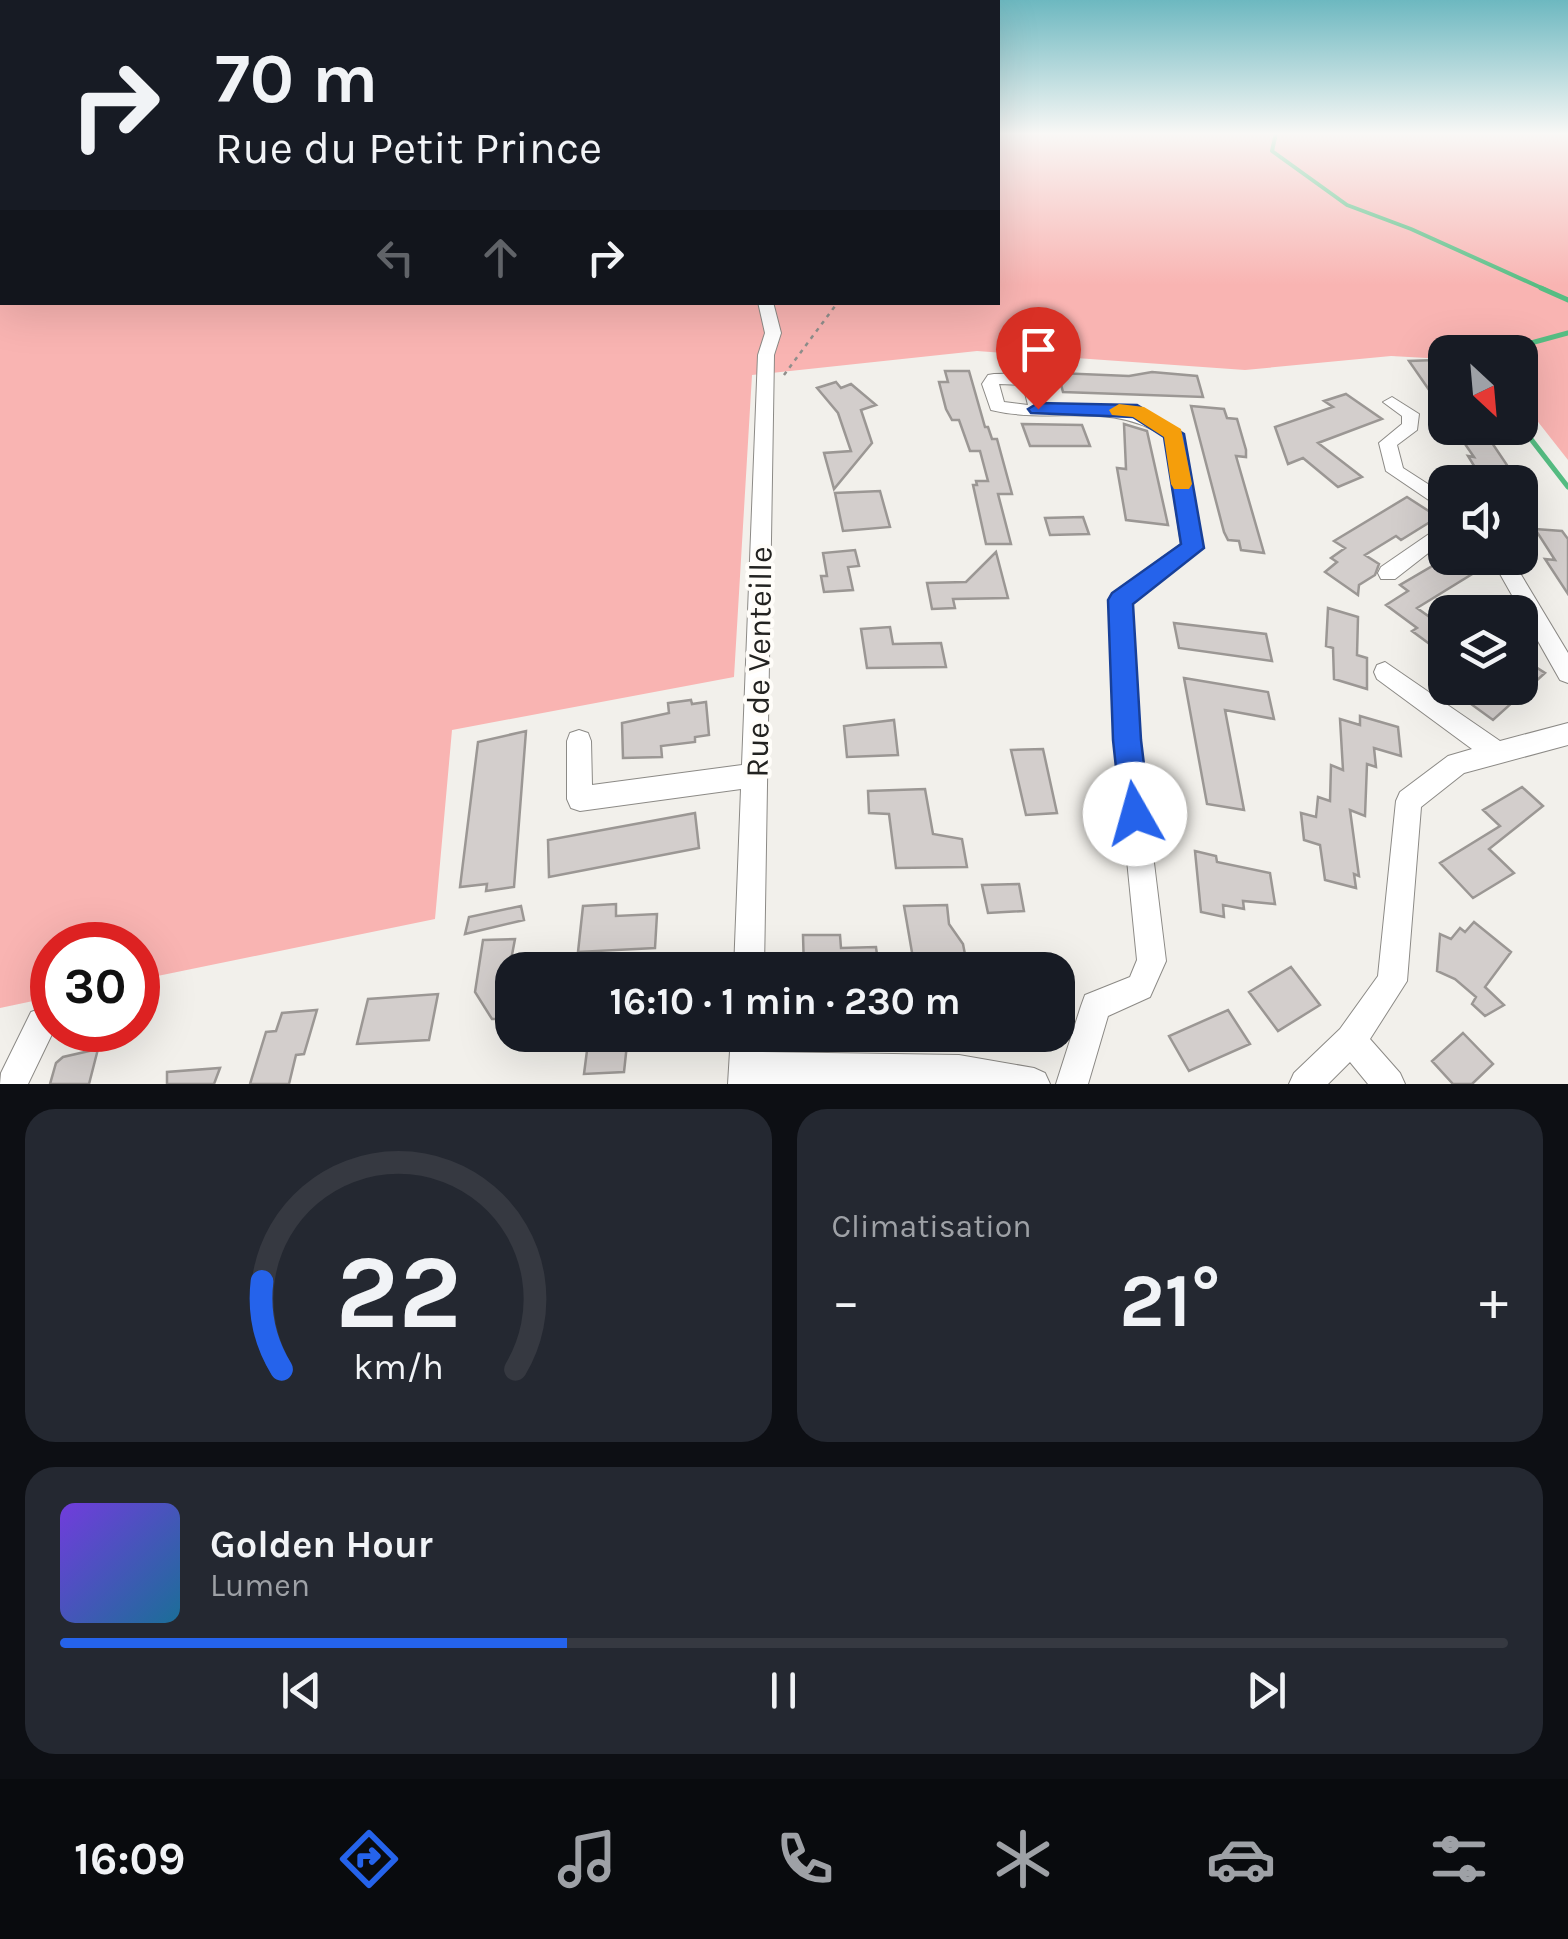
<!DOCTYPE html>
<html lang="fr">
<meta charset="utf-8">
<style>
:root{--surface:#171b24;--page:#242831;--text:#f1f3f6;--muted:#9ea1a6;--line:#363941;--accent:#2563eb}
body{margin:0;font-family:Karla,sans-serif;background:var(--page);color:var(--text);height:100vh;display:flex;flex-direction:column;font-size:38px;white-space:nowrap}
*{box-sizing:border-box;margin:0}
p{font-size:32px;color:var(--muted)}
.icon{flex:none;width:55px;height:55px;fill:none;stroke:currentColor;stroke-width:2;stroke-linecap:round;stroke-linejoin:round}
.map{position:relative;height:1084px;overflow:hidden}
.panel{display:flex;flex-direction:column;gap:25px;padding:25px;background:#0d0f14;flex:1}
.panel>*{flex:none}
.hud{position:absolute;left:0px;top:0px;width:1000px;height:305px;box-shadow:0 10px 40px #0002;background:#171b24;color:var(--text);overflow:hidden}
.needle{width:65px;rotate:154deg}
.controls{position:absolute;left:1428px;top:335px;display:grid;gap:20px}
.controls a{display:grid;place-items:center;width:110px;height:110px;border-radius:20px;background:var(--surface);box-shadow:0 10px 40px #0002;font-size:50px}
.speed{position:absolute;left:30px;top:922px;display:flex;gap:20px;font-size:50px;font-weight:700;text-align:center}
.speed>*{display:grid;place-content:center;width:130px;height:130px;border-radius:50%;background:var(--surface);box-shadow:0 10px 40px #0002;line-height:1}
.speed .limit{border:15px solid #d22;background:#fff;color:#111}
.pin{position:absolute;display:grid;place-items:center;width:85px;height:85px;color:#fff;margin:-102px -42px;border-radius:50% 50% 50% 0;rotate:-45deg;box-shadow:0 0 10px #0007}
.pin .icon{rotate:45deg}
.me{position:absolute;width:110px;margin:-55px;rotate:353deg;stroke-linejoin:round;filter:drop-shadow(0 0 8px #0008)}
.turn{display:flex;align-items:center;gap:35px;height:210px;padding:0 50px;font-size:45px}
.turn .icon{width:130px;height:130px;stroke-width:2.5}
.turn b{display:block;font-size:70px;line-height:85px}
.lanes{display:flex;align-items:center;height:95px;padding:0 50px;background:#0003;justify-content:center;gap:50px;direction:ltr}
.lanes .off{opacity:.35}
.big{font-size:75px;font-weight:700;line-height:1.1}
.panel .card{flex:1;display:flex;flex-direction:column;justify-content:center;gap:15px;min-width:0;padding:0 35px;border-radius:30px;background:var(--page)}
.panel .dial{align-items:center;gap:0}
.dial svg{height:260px;overflow:visible;fill:none;stroke:var(--line);stroke-width:7;stroke-linecap:round;text-anchor:middle}
.dial text{fill:var(--text);stroke:none}
.song{display:flex;align-items:center;gap:30px}
.cover{width:120px;height:120px;border-radius:15px;background:linear-gradient(135deg,hsl(260 70% 55%),hsl(200 70% 35%))}
.played{height:10px;border-radius:5px;background:linear-gradient(90deg,var(--accent) 35%,var(--line) 35%)}
.keys{display:flex;justify-content:space-around;direction:ltr}
.heat{display:flex;justify-content:space-between;align-items:center;font-size:55px;direction:ltr}
.panel .tiles{flex:1;display:grid;gap:25px;grid-template-columns:1fr 1fr}
.card:last-child{grid-column:span 2}
.trip{position:absolute;left:495px;top:952px;width:580px;height:100px;border-radius:30px;background:var(--surface);box-shadow:0 10px 40px #0002;font-weight:700;line-height:100px;text-align:center}
.dock{display:flex;height:160px;justify-content:space-around;align-items:center;background:#090b0e;color:var(--muted)}
.dock .icon{width:70px;height:70px}
.dock .selected{color:var(--accent)}
.dock b{font-size:45px;color:var(--text)}
.map>svg:first-child{display:block}
.green{fill:#f9b4b2}
.lines{fill:none;stroke-linecap:round;stroke-linejoin:round}
.stream-far1{stroke:#56bd83;stroke-width:4}
.stream{stroke:#56bd83;stroke-width:5}
.building{fill:#d3cecc;stroke:#9b9794;stroke-width:2.5}
.minor-casing{stroke:#8c8a86;stroke-width:2}
.path{stroke:#8f8e8b;stroke-width:2.5;stroke-dasharray:4 5;stroke-linecap:butt}
.minor{fill:#fff;fill-rule:evenodd}
.route{fill:#2563eb;stroke:#184099;stroke-width:2.5}
.slow{fill:#f59e0b}
.labels{text-anchor:middle;dominant-baseline:central;stroke-width:8;stroke-linejoin:round;paint-order:stroke}
.street-label{font-size:32px;fill:#222220;stroke:#fffdf9}
</style>
<div class="map">
<svg width="1568" height="1084" viewBox="0 0 1568 1084">
<rect width="100%" height="100%" fill="#f2f0eb"/>
<path class="green" d="M 0,133 L 2,302 L 998,302 L 998,133 L 1568,133 L 1568,460 L 1520,399 L 1520,352 L 1445,352 L 1445,359 L 1391,356 L 1245,370 L 977,351 L 752,375 L 734,677 L 452,730 L 435,919 L 138,980 L 138,945 L 52,945 L 52,997 L 0,1008 Z"/>
<g class="lines">
<path class="stream-far1" d="M 1276,133 L 1272,151 L 1347,205 L 1411,229 L 1546,290"/>
<path class="stream" d="M 1541,288 L 1568,300
M 1498,352 L 1568,333
M 1520,425 L 1568,487"/>
</g>
<path class="building" d="M 1436,360 L 1445,369 L 1445,413 L 1409,361 Z
M 945,371 L 969,371 L 985,427 L 988,427 L 992,439 L 997,439 L 1012,494 L 998,494 L 1011,544 L 986,544 L 973,485 L 977,485 L 976,481 L 988,481 L 980,451 L 970,451 L 959,420 L 952,420 L 946,409 L 939,382 L 948,382 Z
M 1152,372 L 1197,376 L 1203,397 L 1063,392 L 1058,373 L 1129,376 Z
M 836,382 L 841,388 L 851,384 L 876,405 L 861,410 L 872,443 L 834,489 L 824,453 L 851,451 L 838,413 L 817,388 Z
M 1346,394 L 1382,419 L 1318,443 L 1362,477 L 1338,487 L 1303,458 L 1288,464 L 1275,427 L 1333,407 L 1324,401 Z
M 1191,406 L 1224,409 L 1227,418 L 1237,419 L 1246,450 L 1246,457 L 1236,456 L 1264,553 L 1241,550 L 1239,541 L 1228,540 L 1224,532 Z
M 1022,424 L 1082,425 L 1090,446 L 1030,446 Z
M 1124,424 L 1147,431 L 1168,525 L 1126,520 L 1117,468 L 1126,469 Z
M 1454,428 L 1482,428 L 1515,477 L 1479,474 L 1468,456 L 1474,457 Z
M 880,491 L 890,527 L 843,531 L 835,493 Z
M 1407,497 L 1438,517 L 1401,540 L 1396,536 L 1365,555 L 1379,564 L 1375,575 L 1359,585 L 1358,595 L 1325,572 L 1337,562 L 1331,558 L 1345,548 L 1334,541 Z
M 1083,517 L 1089,534 L 1050,535 L 1045,518 Z
M 1535,529 L 1562,531 L 1568,539 L 1568,594 L 1545,559 L 1555,560 Z
M 855,550 L 859,566 L 848,567 L 853,590 L 824,592 L 821,576 L 827,576 L 823,553 Z
M 996,552 L 1008,598 L 953,599 L 955,608 L 932,609 L 927,583 L 966,582 Z
M 1446,558 L 1487,558 L 1490,563 L 1417,608 L 1445,628 L 1431,645 L 1412,631 L 1417,628 L 1386,605 L 1408,591 L 1400,585 Z
M 1328,608 L 1358,617 L 1357,655 L 1367,658 L 1367,689 L 1334,679 L 1333,648 L 1326,646 Z
M 1174,623 L 1266,634 L 1272,661 L 1179,648 Z
M 890,627 L 893,644 L 941,643 L 946,667 L 867,668 L 861,629 Z
M 1520,657 L 1545,673 L 1493,720 L 1449,688 L 1520,688 Z
M 1184,678 L 1268,692 L 1274,719 L 1225,710 L 1244,810 L 1207,804 Z
M 691,700 L 692,704 L 706,702 L 709,735 L 695,737 L 695,742 L 661,746 L 662,757 L 623,758 L 622,723 L 669,713 L 668,703 Z
M 1360,716 L 1398,727 L 1401,756 L 1374,748 L 1376,767 L 1367,764 L 1365,816 L 1350,810 L 1359,876 L 1354,874 L 1356,888 L 1325,880 L 1320,845 L 1304,840 L 1301,813 L 1316,817 L 1318,797 L 1330,801 L 1331,765 L 1343,770 L 1340,719 L 1360,725 Z
M 894,720 L 898,755 L 847,757 L 844,726 Z
M 526,731 L 514,887 L 486,891 L 487,884 L 460,887 L 478,742 Z
M 1043,749 L 1057,813 L 1026,815 L 1011,750 Z
M 1522,787 L 1543,806 L 1489,849 L 1514,873 L 1473,898 L 1440,863 L 1500,826 L 1483,810 Z
M 925,789 L 933,834 L 962,839 L 967,867 L 896,868 L 889,814 L 869,813 L 868,791 Z
M 695,813 L 699,848 L 549,877 L 548,840 Z
M 1195,851 L 1216,856 L 1217,862 L 1270,873 L 1275,904 L 1243,901 L 1244,909 L 1223,905 L 1224,917 L 1201,912 Z
M 1019,884 L 1024,911 L 988,913 L 982,885 Z
M 616,904 L 616,916 L 657,914 L 655,948 L 578,952 L 583,906 Z
M 947,905 L 949,924 L 963,944 L 968,970 L 921,970 L 914,964 L 904,906 Z
M 521,906 L 524,920 L 465,934 L 469,917 Z
M 1474,922 L 1511,952 L 1485,987 L 1504,1005 L 1485,1016 L 1472,1004 L 1476,997 L 1455,979 L 1437,971 L 1440,934 L 1451,939 L 1460,928 L 1465,932 Z
M 803,935 L 840,935 L 841,948 L 876,947 L 879,970 L 804,970 Z
M 515,939 L 508,976 L 512,980 L 512,1019 L 492,1019 L 475,992 L 483,940 Z
M 1291,967 L 1320,1005 L 1278,1031 L 1249,992 Z
M 438,994 L 429,1040 L 357,1044 L 368,999 Z
M 317,1010 L 304,1054 L 296,1055 L 289,1084 L 250,1084 L 266,1032 L 276,1031 L 282,1013 Z
M 1228,1010 L 1250,1044 L 1189,1071 L 1169,1036 Z
M 1463,1033 L 1493,1064 L 1472,1084 L 1453,1084 L 1432,1061 Z
M 589,1035 L 628,1035 L 624,1072 L 584,1074 Z
M 98,1049 L 89,1084 L 50,1084 L 56,1063 L 63,1057 Z
M 220,1068 L 214,1084 L 167,1084 L 167,1072 Z"/>
<g class="lines">
<g class="minor-casing">
<path id="minor" d="M 758,302 L 773,302 L 781,333 L 774,355 L 764,970 L 734,970 L 741,789 L 580,811 L 571,808 L 567,799 L 567,741 L 570,733 L 579,730 L 588,733 L 591,741 L 592,785 L 742,765 L 758,355 L 765,333 Z
M 994,374 C 1029,374 1035,369 1046,406 C 1095,404 1136,402 1179,430 L 1202,547 L 1131,603 L 1139,740 L 1166,961 L 1150,997 L 1108,1016 L 1088,1084 L 1056,1084 L 1081,1006 L 1085,995 L 1130,977 L 1137,960 L 1115,740 L 1109,600 L 1112,594 L 1181,544 L 1165,437 C 1110,400 1052,425 991,410 L 982,384 L 988,375 ZM 999,384 L 1023,385 L 1028,405 L 1004,402 Z
M 1392,397 L 1419,414 L 1417,430 L 1397,445 L 1403,468 L 1445,495 L 1445,511 L 1386,471 L 1379,443 L 1402,424 L 1402,416 L 1383,402 Z
M 1445,523 L 1445,540 L 1395,579 L 1381,579 L 1378,573 L 1381,567 Z
M 1491,558 L 1511,558 L 1568,653 L 1568,683 L 1560,680 Z
M 1385,662 L 1500,741 L 1568,723 L 1568,745 L 1464,773 L 1421,807 L 1407,981 L 1370,1039 L 1400,1073 L 1405,1084 L 1368,1084 L 1350,1062 L 1328,1084 L 1289,1084 L 1294,1073 L 1340,1029 L 1378,976 L 1396,801 L 1400,792 L 1448,756 L 1472,749 L 1377,679 L 1374,672 L 1377,665 Z
M 42,1008 L 52,1012 L 54,1030 L 28,1084 L 0,1084 L 1,1073 L 31,1012 Z
M 731,1035 L 761,1035 L 761,1052 L 959,1055 L 1034,1068 L 1045,1073 L 1050,1084 L 728,1084 Z"/>
</g>
<path class="path" d="M 784,375 L 838,302"/>
<use href="#minor" class="minor"/>
</g>
<linearGradient id="sky" x2="0" y2="1"><stop stop-color="#6db8c0"/><stop offset="0.47" stop-color="#f9f8f6"/><stop offset="1" stop-color="#f9f8f6" stop-opacity="0"/></linearGradient>
<rect width="1568" height="285" fill="url(#sky)"/>
<path class="route" d="M 1038,403 L 1137,405 L 1184,434 L 1204,548 L 1133,604 L 1141,740 L 1150,814 L 1146,824 L 1135,828 L 1125,824 L 1121,814 L 1113,740 L 1108,600 L 1112,593 L 1181,544 L 1164,437 L 1133,417 L 1031,413 L 1028,409 Z"/>
<path class="slow" d="M 1119,404 L 1144,407 L 1181,429 L 1192,484 L 1189,489 L 1174,489 L 1171,484 L 1164,437 L 1133,417 L 1112,415 L 1109,410 Z"/>
<g class="labels">
<g class="street-label">
<text transform="translate(759 662) rotate(-89)">Rue de Venteille</text>
</g>
</g>
</svg>
<div class="controls">
<a><svg class="needle" viewBox="-14 -14 28 28"><path d="M0-13l5 13h-10z" fill="#e53935"/><path d="M0 13l5-13h-10z" fill="#9ea1a6"/></svg></a>
<a><svg class="icon" aria-label="sound" viewBox="0 0 24 24"><path d="M4 9h4l5-4v14l-5-4H4zM17 9q2 3 0 6"/></svg></a>
<a><svg class="icon" aria-label="layers" viewBox="0 0 24 24"><path d="M12 4l9 5-9 5-9-5zM3 14l9 5 9-5"/></svg></a>
</div>
<div class="speed"><div class="limit">30</div></div>
<div class="pin" style="left:1038px;top:409px;background:#d93025"><svg class="icon" aria-label="arrive" viewBox="0 0 24 24"><path d="M6 21V4h12l-3 4 3 4H6"/></svg></div>
<svg class="me" style="left:1135px;top:814px" viewBox="-20 -20 40 40"><circle r="19" fill="#fff"/><path d="M0-13L10 11 0 6-10 11z" fill="#2563eb"/></svg>
<div class="trip">16:10 · 1 min · 230 m</div>
<div class="hud">
<div class="turn"><svg class="icon" aria-label="right" viewBox="0 0 24 24"><path d="M7 20v-9h11M14 6l5 5-5 5"/></svg><div><b>70 m</b>Rue du Petit Prince</div></div>
<div class="lanes"><svg class="icon off" aria-label="left" viewBox="0 0 24 24"><path d="M17 20v-9H6M10 6l-5 5 5 5"/></svg><svg class="icon off" aria-label="ahead" viewBox="0 0 24 24"><path d="M12 20V5M6 11l6-6 6 6"/></svg><svg class="icon" aria-label="right" viewBox="0 0 24 24"><path d="M7 20v-9h11M14 6l5 5-5 5"/></svg></div>
</div>
</div>
<section class="panel">
<div class="tiles">
<div class="card dial"><svg viewBox="0 0 100 80">
<path d="M14 69A42 42 0 1 1 86 69"/>
<path d="M14 69A42 42 0 0 1 8 42" stroke="#2563eb"/>
<text x="50" y="56" font-size="32" font-weight="700">22</text>
<text x="50" y="72" font-size="11">km/h</text>
</svg></div>
<div class="card"><p>Climatisation</p>
<div class="heat"><a>−</a><b class="big">21°</b><a>+</a></div>
</div>
<div class="card">
<div class="song"><i class="cover"></i><div><b>Golden Hour</b><p>Lumen</p></div></div>
<div class="played"></div>
<div class="keys"><svg class="icon" aria-label="previous" viewBox="0 0 24 24"><path d="M18 5L8 12l10 7zM5 5v14"/></svg><svg class="icon" aria-label="pause" viewBox="0 0 24 24"><path d="M8 5v14M16 5v14"/></svg><svg class="icon" aria-label="next" viewBox="0 0 24 24"><path d="M6 5l10 7-10 7zM19 5v14"/></svg></div>
</div>
</div>
</section>
<nav class="dock">
<b>16:09</b>
<svg class="icon selected" aria-label="directions" viewBox="0 0 24 24"><path d="M12 3l9 9-9 9-9-9zM9 14v-3h6M13 9l2 2-2 2"/></svg>
<svg class="icon" aria-label="music" viewBox="0 0 24 24"><path d="M9 18V5l10-2v13"/><circle cx="6" cy="18" r="3"/><circle cx="16" cy="16" r="3"/></svg>
<svg class="icon" aria-label="phone" viewBox="0 0 24 24"><path d="M5 4h4l2 5-3 2q2 4 5 5l2-3 5 2v4C11 20 4 13 5 4z"/></svg>
<svg class="icon" aria-label="climate" viewBox="0 0 24 24"><path d="M12 3v18M4 7l16 10M4 17L20 7"/></svg>
<svg class="icon" aria-label="car" viewBox="0 0 24 24"><path d="M5 17H2v-5l4-1 3-4h7l3 4 3 1v5h-3M9 17h6M6 11h13"/><circle cx="7" cy="17" r="2"/><circle cx="17" cy="17" r="2"/></svg>
<svg class="icon" aria-label="filters" viewBox="0 0 24 24"><path d="M4 7h16M4 17h16"/><circle cx="9" cy="7" r="2"/><circle cx="15" cy="17" r="2"/></svg>
</nav>
